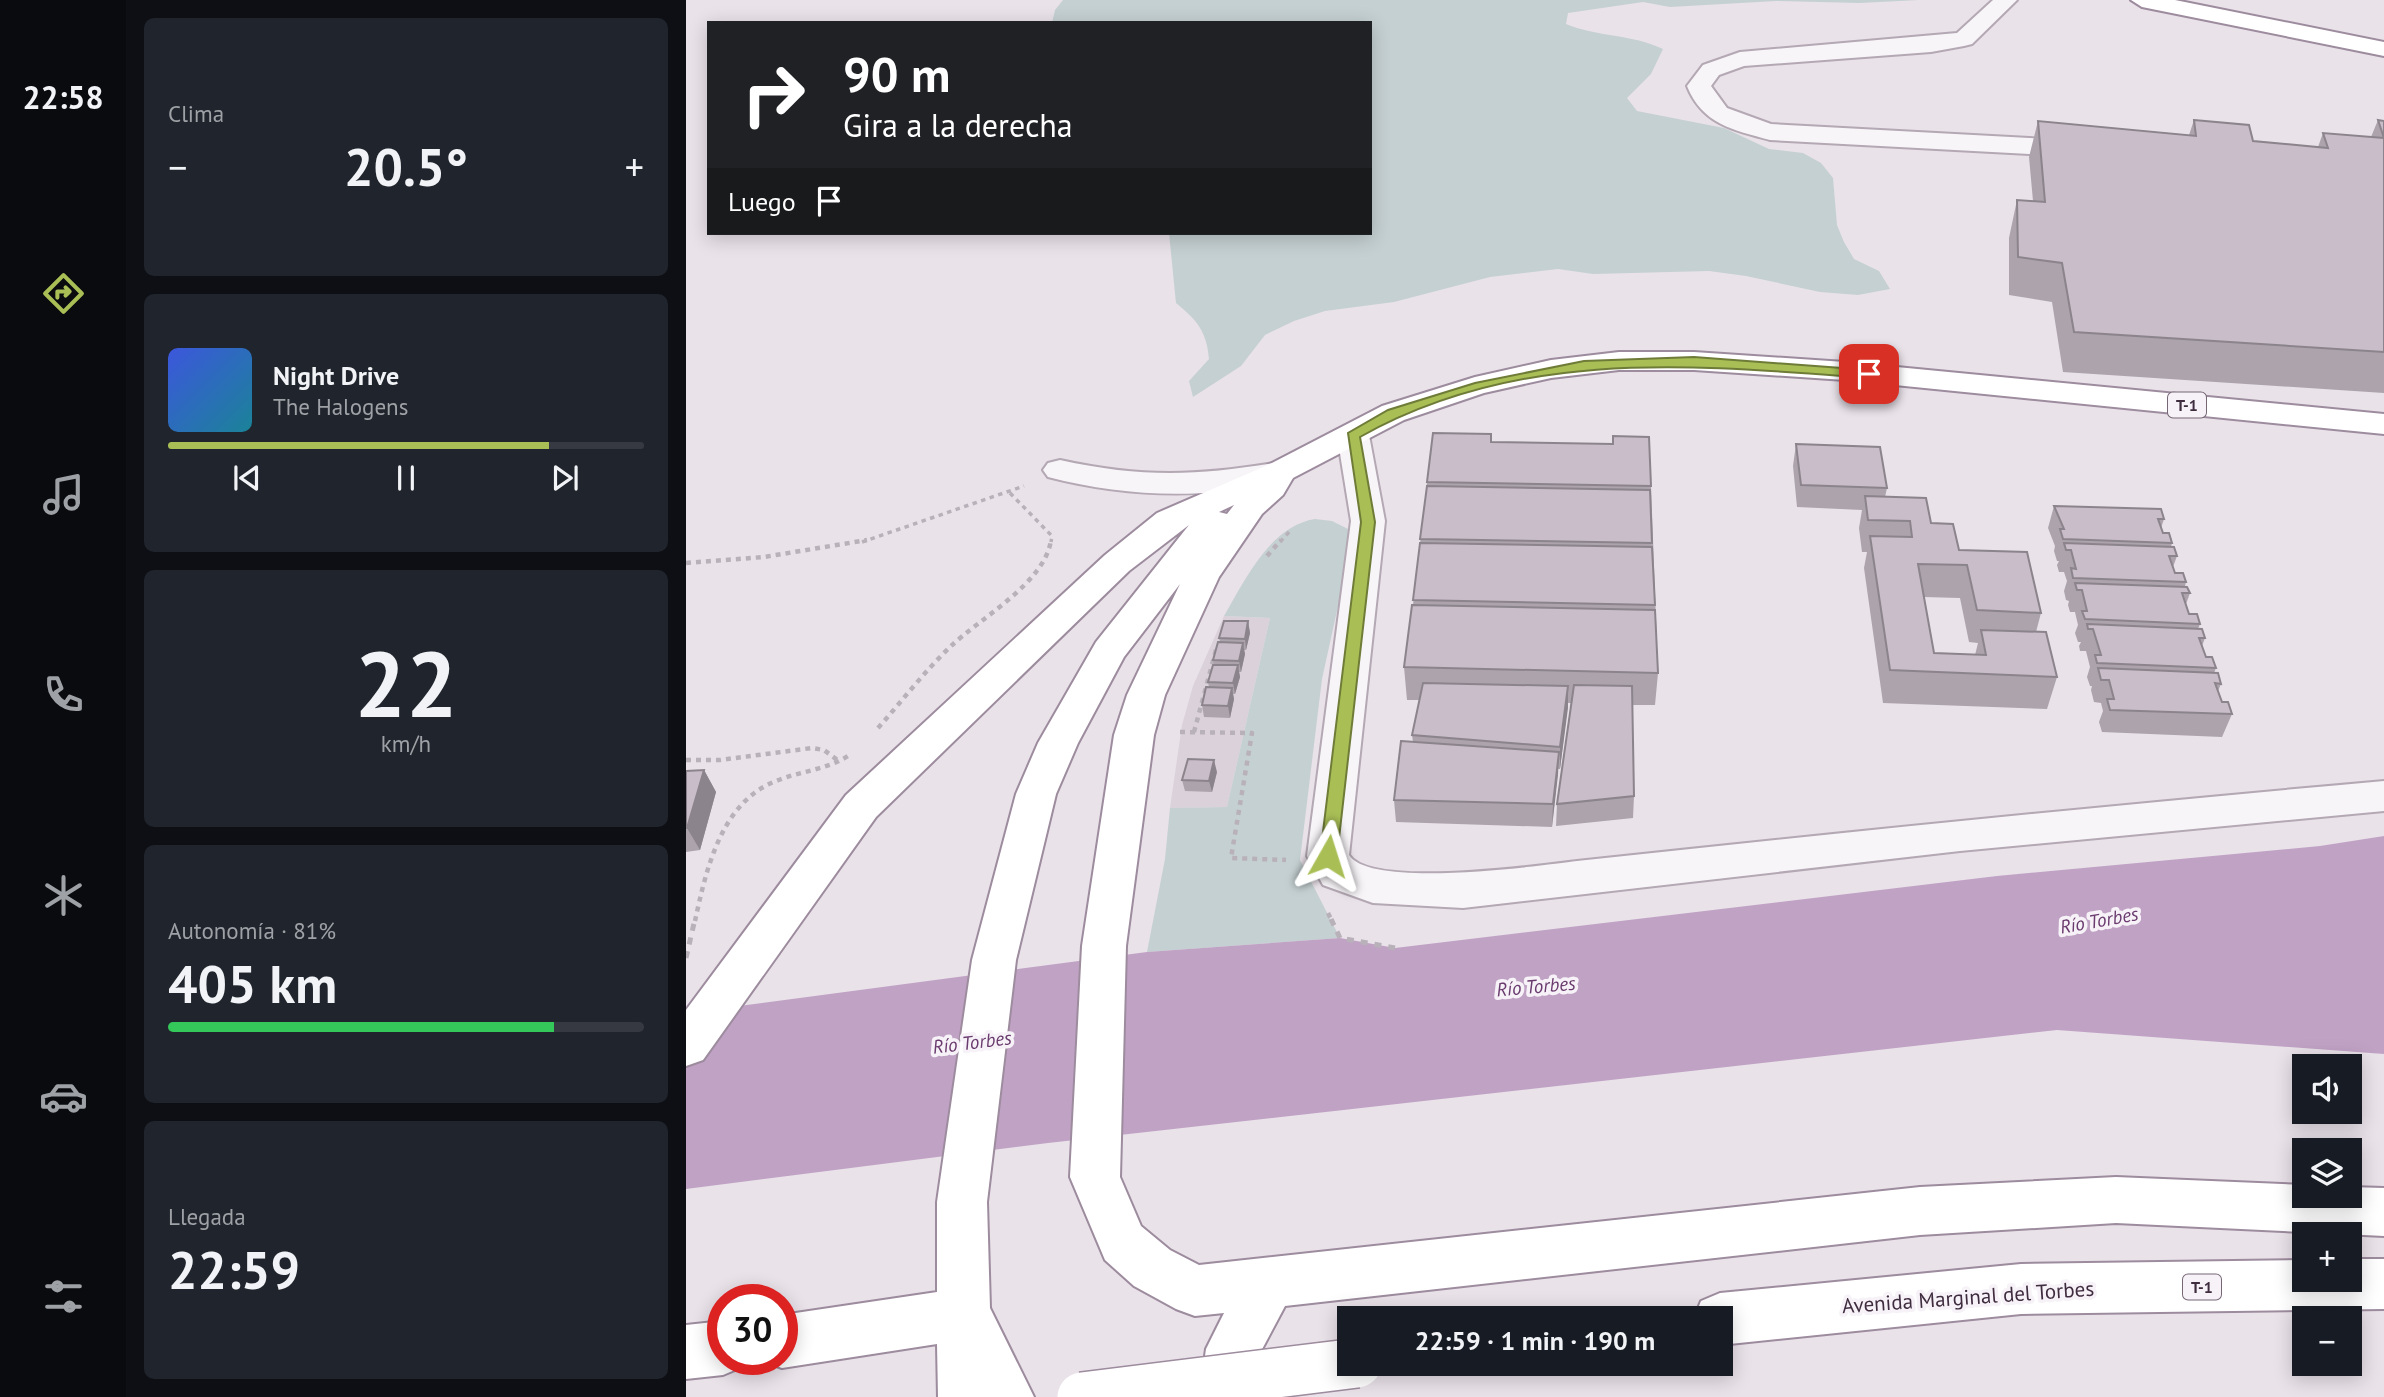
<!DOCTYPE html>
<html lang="es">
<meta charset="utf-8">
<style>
:root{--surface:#171b24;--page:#20242c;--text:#f1f3f6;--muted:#9ea1a6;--line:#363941;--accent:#a9bf56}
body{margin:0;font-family:"PT Sans",sans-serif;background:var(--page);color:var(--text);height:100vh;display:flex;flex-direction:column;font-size:26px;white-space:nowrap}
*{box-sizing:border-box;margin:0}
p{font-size:23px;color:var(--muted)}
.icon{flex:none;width:38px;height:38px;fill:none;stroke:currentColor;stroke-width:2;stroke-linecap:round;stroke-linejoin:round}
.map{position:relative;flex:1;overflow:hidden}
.details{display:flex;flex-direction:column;gap:18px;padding:18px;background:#0d0f14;width:560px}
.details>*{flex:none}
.top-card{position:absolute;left:21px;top:21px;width:665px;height:214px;border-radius:0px;box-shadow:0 4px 18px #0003;background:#202124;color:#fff;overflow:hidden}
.tools{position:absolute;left:1606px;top:1054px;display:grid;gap:14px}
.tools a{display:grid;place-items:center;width:70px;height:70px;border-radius:0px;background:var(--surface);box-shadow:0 4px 18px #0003;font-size:35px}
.speed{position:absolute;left:21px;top:1284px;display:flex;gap:14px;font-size:35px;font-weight:700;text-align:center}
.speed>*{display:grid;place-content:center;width:91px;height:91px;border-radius:50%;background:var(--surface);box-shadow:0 4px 18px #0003;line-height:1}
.speed .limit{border:10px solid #d22;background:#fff;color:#111}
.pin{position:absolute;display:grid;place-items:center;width:60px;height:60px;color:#fff;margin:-30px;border-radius:14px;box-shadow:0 4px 10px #0006}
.me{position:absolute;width:77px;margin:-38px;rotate:6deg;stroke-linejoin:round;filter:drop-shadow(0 0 5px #0008)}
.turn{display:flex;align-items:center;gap:24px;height:147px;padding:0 21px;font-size:32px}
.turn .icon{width:91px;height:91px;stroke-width:2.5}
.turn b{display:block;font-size:49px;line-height:60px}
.then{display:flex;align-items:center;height:66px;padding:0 21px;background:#0003;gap:14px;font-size:26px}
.big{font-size:52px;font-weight:700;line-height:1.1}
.details .tile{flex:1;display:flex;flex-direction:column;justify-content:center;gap:10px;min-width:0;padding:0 24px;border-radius:10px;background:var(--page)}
.details .dial{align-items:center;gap:0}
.dial b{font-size:91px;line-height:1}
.song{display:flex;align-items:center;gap:21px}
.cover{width:84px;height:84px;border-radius:10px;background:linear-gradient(135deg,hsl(230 70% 55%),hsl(190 70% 35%))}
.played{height:7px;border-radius:4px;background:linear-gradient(90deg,var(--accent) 80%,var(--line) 80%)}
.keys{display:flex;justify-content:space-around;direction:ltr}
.heat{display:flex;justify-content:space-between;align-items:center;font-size:38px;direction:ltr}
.charge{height:10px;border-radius:5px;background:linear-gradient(90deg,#34c759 81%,var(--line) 0)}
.trip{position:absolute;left:651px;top:1306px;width:396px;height:70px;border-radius:0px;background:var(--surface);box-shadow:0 4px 18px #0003;font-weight:700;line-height:70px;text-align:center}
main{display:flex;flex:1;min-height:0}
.tab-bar{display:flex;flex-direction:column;width:126px;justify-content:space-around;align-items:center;background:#090b0e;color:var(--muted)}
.tab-bar .icon{width:49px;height:49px}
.tab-bar .selected{color:var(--accent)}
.tab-bar b{font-size:32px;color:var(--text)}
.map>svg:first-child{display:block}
.built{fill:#dad1db}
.green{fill:#c5d0d2}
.water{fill:#c0a2c5}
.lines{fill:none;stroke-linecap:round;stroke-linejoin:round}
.minor-casing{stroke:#b3a8b3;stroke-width:4}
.highway-casing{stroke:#9d8b9e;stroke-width:4}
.path-far2{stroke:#b9b1b9;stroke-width:3.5;stroke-dasharray:4.5 4.5;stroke-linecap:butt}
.path-far1{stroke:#b9b1b9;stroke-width:4.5;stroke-dasharray:5 5;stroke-linecap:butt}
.path{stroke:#b9b1b9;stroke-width:5;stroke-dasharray:7 7;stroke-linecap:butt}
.minor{fill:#f8f5f8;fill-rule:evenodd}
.highway{fill:#fff;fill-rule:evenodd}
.highway-bridge-casing{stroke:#9d8b9e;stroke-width:52;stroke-linecap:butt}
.highway-bridge{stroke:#fff;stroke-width:49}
.wall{fill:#aca3ac;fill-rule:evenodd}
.shaded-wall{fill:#8c848c}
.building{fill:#c8bdc8;stroke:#8c848c;stroke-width:2}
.route{fill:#a9bf56;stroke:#6e7c38;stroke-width:2}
.labels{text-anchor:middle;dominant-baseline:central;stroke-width:7;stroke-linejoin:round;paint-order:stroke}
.shield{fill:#f6f2f7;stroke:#766776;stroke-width:2}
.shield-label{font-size:16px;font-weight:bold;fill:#3f2c3f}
.water-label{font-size:19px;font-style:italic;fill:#6a3b6e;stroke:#f6f2f7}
.near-street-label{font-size:21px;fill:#3f2c3f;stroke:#f6f2f7}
</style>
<main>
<nav class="tab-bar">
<b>22:58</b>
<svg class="icon selected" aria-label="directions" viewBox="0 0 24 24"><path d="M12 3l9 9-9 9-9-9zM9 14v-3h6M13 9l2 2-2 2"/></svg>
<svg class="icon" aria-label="music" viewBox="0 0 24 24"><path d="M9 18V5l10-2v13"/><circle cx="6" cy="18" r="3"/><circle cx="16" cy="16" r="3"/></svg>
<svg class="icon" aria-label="phone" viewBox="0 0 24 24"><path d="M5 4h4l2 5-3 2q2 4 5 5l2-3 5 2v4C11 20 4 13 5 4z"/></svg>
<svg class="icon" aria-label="climate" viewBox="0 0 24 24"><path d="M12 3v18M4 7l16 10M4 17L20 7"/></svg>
<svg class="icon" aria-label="car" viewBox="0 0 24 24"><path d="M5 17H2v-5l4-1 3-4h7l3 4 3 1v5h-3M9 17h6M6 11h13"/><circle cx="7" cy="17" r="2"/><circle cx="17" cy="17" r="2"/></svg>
<svg class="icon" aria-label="filters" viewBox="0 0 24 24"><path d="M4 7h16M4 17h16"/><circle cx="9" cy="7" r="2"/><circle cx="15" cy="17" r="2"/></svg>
</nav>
<section class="details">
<div class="tile"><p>Clima</p>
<div class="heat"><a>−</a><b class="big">20.5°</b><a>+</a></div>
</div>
<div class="tile">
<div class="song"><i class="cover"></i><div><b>Night Drive</b><p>The Halogens</p></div></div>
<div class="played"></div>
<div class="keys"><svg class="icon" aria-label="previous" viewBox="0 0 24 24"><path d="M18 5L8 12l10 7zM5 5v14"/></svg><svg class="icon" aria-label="pause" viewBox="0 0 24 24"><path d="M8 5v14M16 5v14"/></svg><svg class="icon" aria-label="next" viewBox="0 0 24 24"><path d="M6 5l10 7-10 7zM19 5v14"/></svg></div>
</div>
<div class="tile dial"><b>22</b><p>km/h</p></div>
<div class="tile"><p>Autonomía · 81%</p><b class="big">405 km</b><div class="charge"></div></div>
<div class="tile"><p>Llegada</p><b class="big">22:59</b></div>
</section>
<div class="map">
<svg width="1698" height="1397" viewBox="0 0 1698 1397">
<rect width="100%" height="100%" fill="#e9e2e9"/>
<path class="built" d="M 538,616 L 584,618 L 541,807 L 484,808 L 496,725 L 507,686 Z"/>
<path class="green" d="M 377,0 L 1233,0 L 1174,3 L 1090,1 L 984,7 L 957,2 L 882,13 L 880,24 C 911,37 946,34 977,49 L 965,74 L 941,98 L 951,111 L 1038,128 L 1083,149 L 1117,153 L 1135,163 L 1147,178 L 1151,225 L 1158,242 L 1168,259 L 1193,271 L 1204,289 L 1172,295 L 1134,292 L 1060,276 L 1023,271 L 907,274 L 872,269 L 804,277 L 708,302 L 639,311 L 608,321 L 579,335 L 555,366 L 507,397 L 503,381 L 523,359 C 521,332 511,320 490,303 L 483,233 L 684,233 L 684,23 L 366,23 L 369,10 Z
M 629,519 L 646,521 L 664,530 L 665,547 L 636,679 L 614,860 L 654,938 L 461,952 L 479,859 L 484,808 L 541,807 L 584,618 L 538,616 C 559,580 584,526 629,519 Z"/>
<path class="water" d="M 1698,836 L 1698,1054 L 1371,1030 L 362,1143 L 0,1189 L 0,1013 L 461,952 L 654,938 L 709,948 L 1311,876 L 1634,846 Z"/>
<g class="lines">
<g class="minor-casing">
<path id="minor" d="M 1307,0 L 1331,0 L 1286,44 L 1278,46 L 1245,52 L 1058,66 L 1033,75 L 1025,86 L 1041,108 L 1085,124 L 1398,141 L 1407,144 L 1411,149 L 1407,154 L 1398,157 L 1084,140 C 1047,130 1016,124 1001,86 L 1017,65 L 1054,52 L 1271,33 Z
M 667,425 L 678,428 L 683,435 L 699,521 L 663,855 C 684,889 852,866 891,861 C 1160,832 1429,805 1698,781 L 1698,811 L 1274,851 L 777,908 L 687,903 L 637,885 L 621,856 L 665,521 L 651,435 L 656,428 Z
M 374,460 C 456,478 512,476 594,462 L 606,465 L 611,472 L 606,479 C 523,500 444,498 362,477 L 357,470 L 362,463 Z"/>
</g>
<g class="highway-casing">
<path id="highway" d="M 1445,0 L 1489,0 L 1698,42 L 1698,56 L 1456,7 Z
M 933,352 L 1008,352 L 1159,362 L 1698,414 L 1698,434 L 1159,380 L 1008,370 L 933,370 L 865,378 L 798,393 L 718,420 L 607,478 L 597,495 L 576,514 L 533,577 L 479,695 L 468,735 L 440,946 L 434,1177 L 455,1226 L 484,1250 L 513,1265 L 1234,1187 L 1430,1177 L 1619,1185 L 1619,1195 L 1664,1195 L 1664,1187 L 1698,1188 L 1698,1236 L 1430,1223 L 1234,1235 L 599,1306 L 573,1355 L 567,1397 L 513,1397 L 520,1349 L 538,1313 L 509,1316 L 490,1309 L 448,1286 L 419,1260 L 384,1177 L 396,946 L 428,735 L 441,695 L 494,584 L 438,657 L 392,743 L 370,794 L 330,960 L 301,1202 L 304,1308 L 348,1397 L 252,1397 L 251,1344 L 96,1368 L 77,1361 L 96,1360 L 96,1315 L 251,1292 L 251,1202 L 286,960 L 330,794 L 352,743 L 410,642 L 503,525 L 443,571 L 190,817 L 17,1060 L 0,1066 L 0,1010 L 160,795 L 419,555 L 471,513 L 582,465 L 696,406 L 789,377 L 865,360 ZM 548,505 L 541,514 L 533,512 Z
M 1664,1259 L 1698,1259 L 1698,1309 L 1335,1314 L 1034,1345 L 1034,1318 L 1008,1318 L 1015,1301 L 1034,1293 L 1335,1264 L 1619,1260 L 1619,1279 L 1664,1279 Z
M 37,1321 L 37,1360 L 59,1360 L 56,1367 L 37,1375 L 0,1379 L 0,1325 Z"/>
</g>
<path class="path-far2" d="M 324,493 L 366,536 L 365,542
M 176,542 L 338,486
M 594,542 L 604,531"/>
<path class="path-far1" d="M 581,556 L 595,540
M 0,563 L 78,557 L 181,540
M 192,728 C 216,701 238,672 264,647 C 294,618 359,583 365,540
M 494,732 L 566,733 L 545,858 L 600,860
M 508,732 L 531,646
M 0,760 L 34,760 L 126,748 L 138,750 L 154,762
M 642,913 L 646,921
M 9,921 C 20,870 35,802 90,781 C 114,771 140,770 162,756"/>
<path class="path" d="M 645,919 L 654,938 L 709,948
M 0,958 L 9,919"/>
<use href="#minor" class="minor"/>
<use href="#highway" class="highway"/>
<g class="highway-bridge-casing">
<path id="highway-bridge" d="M 396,1397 L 671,1363"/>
</g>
<use href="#highway-bridge" class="highway-bridge"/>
</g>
<path class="wall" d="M 1508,120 L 1567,141 L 1632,147 L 1637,133 L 1685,137 L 1692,120 L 1698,121 L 1698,393 L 1377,372 L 1366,302 L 1323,295 L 1323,238 L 1331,200 L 1347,201 L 1343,157 L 1352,121 L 1503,135 Z
M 805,434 L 806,442 L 965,486 L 972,673 L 969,705 L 946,705 L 948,796 L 947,818 L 870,826 L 871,804 L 885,703 L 882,703 L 874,769 L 872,769 L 866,827 L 710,822 L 708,800 L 727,742 L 726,735 L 734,700 L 721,700 L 718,667 L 727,605 L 741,482 Z
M 1110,444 L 1201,488 L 1199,497 L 1245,523 L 1273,550 L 1355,613 L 1350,632 L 1371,677 L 1361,709 L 1197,703 L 1178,568 L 1181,552 L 1176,552 L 1173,528 L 1176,510 L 1111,507 L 1107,466 ZM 1238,597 L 1274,598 L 1283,642 L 1292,643 L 1289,655 L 1248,653 Z
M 1368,506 L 1478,519 L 1475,528 L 1477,533 L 1486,543 L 1485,547 L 1491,556 L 1487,567 L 1489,573 L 1500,582 L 1499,586 L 1504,593 L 1500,604 L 1503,614 L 1514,624 L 1512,629 L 1519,638 L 1516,646 L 1520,657 L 1530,668 L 1528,673 L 1535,684 L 1532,691 L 1536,702 L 1546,714 L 1536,737 L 1416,732 L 1413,722 L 1417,711 L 1415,703 L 1408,702 L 1405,690 L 1406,686 L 1404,686 L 1401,677 L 1404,667 L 1400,651 L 1394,651 L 1393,646 L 1395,642 L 1392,642 L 1389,633 L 1392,625 L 1389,612 L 1384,612 L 1382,605 L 1383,601 L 1380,600 L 1378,591 L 1381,581 L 1378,572 L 1373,572 L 1371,565 L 1373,561 L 1371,561 L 1368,551 L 1369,546 L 1362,528 Z
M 562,621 L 564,633 L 560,650 L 558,650 L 559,654 L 555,672 L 553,672 L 554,677 L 549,694 L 547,694 L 548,699 L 544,718 L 518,717 L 516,705 L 523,687 L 522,682 L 528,665 L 527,660 L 534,642 L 533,638 Z
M 18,770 L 30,792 L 14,850 L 0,852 L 0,771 Z
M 531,772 L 526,792 L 499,791 L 496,780 Z"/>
<path class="shaded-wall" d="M 562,621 L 564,633 L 560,650 L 559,639 Z
M 557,643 L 559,654 L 555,672 L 553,661 Z
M 552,665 L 554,677 L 549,694 L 547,683 Z
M 882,686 L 882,708 L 874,769 L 874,747 Z
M 546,688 L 548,699 L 544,718 L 542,706 Z
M 873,752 L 872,775 L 866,827 L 867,804 Z
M 528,760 L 531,772 L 526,792 L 523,781 Z
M 18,770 L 30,792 L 14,850 L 1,828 Z"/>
<path class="building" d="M 1508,120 L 1563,125 L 1567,141 L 1642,148 L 1637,133 L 1698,138 L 1692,120 L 1698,121 L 1698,352 L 1388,332 L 1376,263 L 1332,257 L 1331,200 L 1359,202 L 1352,121 L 1510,136 Z
M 747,433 L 805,434 L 805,442 L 927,444 L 927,436 L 963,437 L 965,486 L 741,482 Z
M 1110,444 L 1194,447 L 1201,488 L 1115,485 Z
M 741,486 L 964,490 L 966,543 L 734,539 Z
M 1179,496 L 1240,498 L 1245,523 L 1267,524 L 1273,550 L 1341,552 L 1355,613 L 1291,610 L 1281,565 L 1232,564 L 1248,653 L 1300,655 L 1295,630 L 1360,632 L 1371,677 L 1204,670 L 1184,536 L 1226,537 L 1224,521 L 1182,520 Z
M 1368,506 L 1475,509 L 1478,519 L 1472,519 L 1477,533 L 1483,533 L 1486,543 L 1377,539 L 1374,529 L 1378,529 Z
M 734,543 L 966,547 L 969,605 L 727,600 Z
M 1378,543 L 1488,547 L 1491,556 L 1483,556 L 1489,573 L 1497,573 L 1500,582 L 1387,578 L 1385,568 L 1390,569 L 1385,550 L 1380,550 Z
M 1389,583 L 1501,587 L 1504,593 L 1496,593 L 1503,614 L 1511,614 L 1514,624 L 1399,619 L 1396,611 L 1401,611 L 1396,590 L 1391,590 Z
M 726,605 L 969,610 L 972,673 L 718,667 Z
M 538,621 L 562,621 L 559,639 L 533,638 Z
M 1401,624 L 1516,629 L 1519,638 L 1513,638 L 1520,657 L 1526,657 L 1530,668 L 1411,663 L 1409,655 L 1415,655 L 1407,629 L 1402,629 Z
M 532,642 L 557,643 L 553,661 L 527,660 Z
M 527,665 L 552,665 L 547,683 L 522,682 Z
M 1412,668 L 1532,673 L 1535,684 L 1529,683 L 1536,702 L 1542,702 L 1546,714 L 1424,710 L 1421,699 L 1428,699 L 1423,680 L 1415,680 Z
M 737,683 L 882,686 L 874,747 L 726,735 Z
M 888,685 L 946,686 L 948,796 L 871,804 Z
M 520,687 L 546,688 L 542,706 L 516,705 Z
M 715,741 L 873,752 L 867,804 L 708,800 Z
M 502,759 L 528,760 L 523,781 L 496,780 Z
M 18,770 L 1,828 L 0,828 L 0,771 Z"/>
<path class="route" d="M 1008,357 L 1183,370 L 1189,374 L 1183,378 C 1007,365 834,347 674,437 L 689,522 L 651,856 L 648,860 L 636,860 L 634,856 L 675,522 L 662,433 L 702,410 L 789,383 L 898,361 Z"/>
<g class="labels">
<g class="shield">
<rect x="1482" y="392.5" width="38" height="25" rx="5"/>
<rect x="1497" y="1274.5" width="38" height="25" rx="5"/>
</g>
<g class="shield-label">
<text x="1501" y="405">T-1</text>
<text x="1516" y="1287">T-1</text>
</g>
<g class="water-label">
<text transform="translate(1413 920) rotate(-10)">Río Torbes</text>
<text transform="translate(850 986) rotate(-5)">Río Torbes</text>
<text transform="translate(286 1042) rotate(-7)">Río Torbes</text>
</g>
<g class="near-street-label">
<text transform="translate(1282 1297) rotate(-4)">Avenida Marginal del Torbes</text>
</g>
</g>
</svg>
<div class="tools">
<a><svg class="icon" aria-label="sound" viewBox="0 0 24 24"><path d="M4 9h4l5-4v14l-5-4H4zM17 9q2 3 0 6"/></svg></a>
<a><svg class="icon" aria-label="layers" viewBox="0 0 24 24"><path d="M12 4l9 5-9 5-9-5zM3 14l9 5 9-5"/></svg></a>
<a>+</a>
<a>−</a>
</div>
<div class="speed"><div class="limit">30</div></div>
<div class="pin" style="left:1183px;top:374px;background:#d93025"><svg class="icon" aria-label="arrive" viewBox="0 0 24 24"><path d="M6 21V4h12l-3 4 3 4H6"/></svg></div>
<svg class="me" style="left:642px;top:856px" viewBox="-20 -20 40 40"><path d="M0-17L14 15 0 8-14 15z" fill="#a9bf56" stroke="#fff" stroke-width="4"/></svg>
<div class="trip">22:59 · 1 min · 190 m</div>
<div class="top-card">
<div class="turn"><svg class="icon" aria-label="right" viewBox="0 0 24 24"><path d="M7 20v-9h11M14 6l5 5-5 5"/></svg><div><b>90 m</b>Gira a la derecha</div></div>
<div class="then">Luego<svg class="icon" aria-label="arrive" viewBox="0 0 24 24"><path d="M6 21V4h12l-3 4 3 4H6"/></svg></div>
</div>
</div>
</main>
